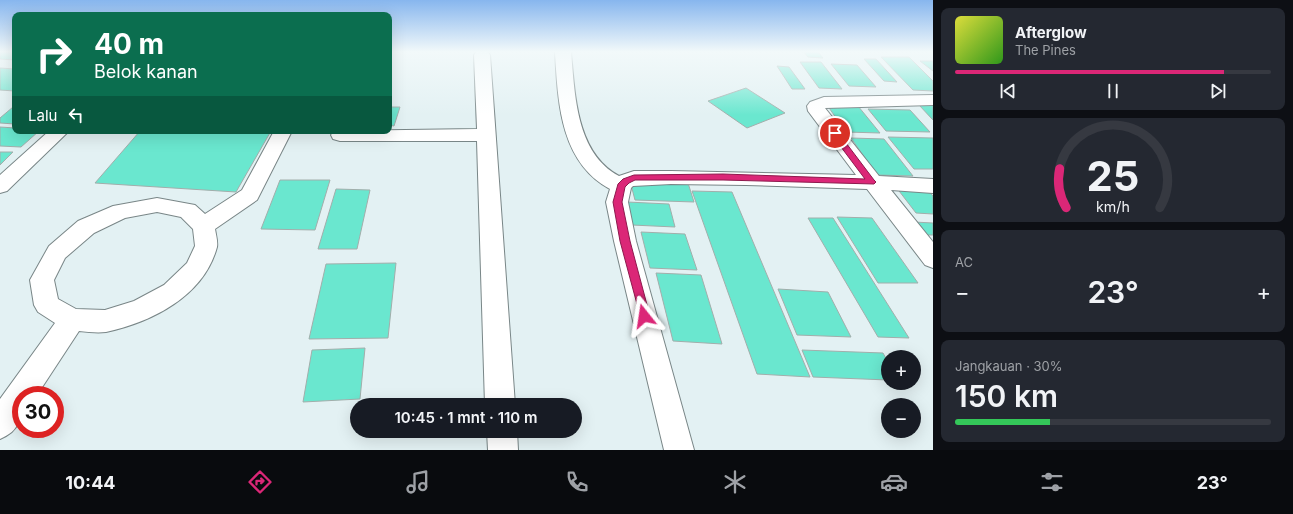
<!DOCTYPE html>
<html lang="id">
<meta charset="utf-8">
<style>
:root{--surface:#171b24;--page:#242831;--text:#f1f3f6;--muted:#9ea1a6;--line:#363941;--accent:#db2777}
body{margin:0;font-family:Inter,sans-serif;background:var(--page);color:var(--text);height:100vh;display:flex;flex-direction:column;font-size:15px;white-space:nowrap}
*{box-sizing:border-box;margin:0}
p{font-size:13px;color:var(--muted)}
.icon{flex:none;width:22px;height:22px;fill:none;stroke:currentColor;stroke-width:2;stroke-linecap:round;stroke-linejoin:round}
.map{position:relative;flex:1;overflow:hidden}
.panel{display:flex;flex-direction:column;gap:8px;padding:8px;background:#0d0f14;width:360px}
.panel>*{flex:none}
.guide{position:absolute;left:12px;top:12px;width:380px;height:122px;border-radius:8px;box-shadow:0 4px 16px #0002;background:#0b6e4f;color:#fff;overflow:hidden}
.fabs{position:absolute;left:881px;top:350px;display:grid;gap:8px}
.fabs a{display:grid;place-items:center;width:40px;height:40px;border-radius:50%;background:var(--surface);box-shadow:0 4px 16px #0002;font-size:20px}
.speed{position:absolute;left:12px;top:386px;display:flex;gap:8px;font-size:20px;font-weight:700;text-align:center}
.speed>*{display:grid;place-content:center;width:52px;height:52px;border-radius:50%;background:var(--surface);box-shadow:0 4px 16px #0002;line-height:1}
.speed .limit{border:6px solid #d22;background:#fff;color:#111}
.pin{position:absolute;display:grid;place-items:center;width:34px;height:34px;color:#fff;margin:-17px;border:2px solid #fff;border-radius:50%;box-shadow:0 1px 4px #0007}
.me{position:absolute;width:44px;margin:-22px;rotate:345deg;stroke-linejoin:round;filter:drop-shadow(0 0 3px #0008)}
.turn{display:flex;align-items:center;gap:14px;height:84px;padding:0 16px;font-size:18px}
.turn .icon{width:52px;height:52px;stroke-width:2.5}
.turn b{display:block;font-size:28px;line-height:34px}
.then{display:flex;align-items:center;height:38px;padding:0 16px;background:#0003;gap:8px;font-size:15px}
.big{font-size:30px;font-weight:600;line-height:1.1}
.panel .tile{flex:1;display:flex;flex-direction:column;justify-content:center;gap:6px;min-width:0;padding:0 14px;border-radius:8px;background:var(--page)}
.panel .dial{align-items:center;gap:0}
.dial svg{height:104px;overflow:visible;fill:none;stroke:var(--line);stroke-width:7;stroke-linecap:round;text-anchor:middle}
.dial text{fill:var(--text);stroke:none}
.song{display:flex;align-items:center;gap:12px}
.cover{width:48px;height:48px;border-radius:6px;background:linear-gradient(135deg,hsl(60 70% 55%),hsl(110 70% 35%))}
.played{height:4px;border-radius:2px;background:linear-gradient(90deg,var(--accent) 85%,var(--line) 85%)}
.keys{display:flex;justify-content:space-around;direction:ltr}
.heat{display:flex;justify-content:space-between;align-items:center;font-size:22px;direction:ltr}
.charge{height:6px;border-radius:3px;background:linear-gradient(90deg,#34c759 30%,var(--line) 0)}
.trip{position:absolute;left:350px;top:398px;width:232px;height:40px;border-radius:20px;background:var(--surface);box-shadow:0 4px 16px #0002;font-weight:600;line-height:40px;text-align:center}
.dock{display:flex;height:64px;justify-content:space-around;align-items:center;background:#090b0e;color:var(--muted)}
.dock .icon{width:28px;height:28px}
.dock .selected{color:var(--accent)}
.dock b{font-size:18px;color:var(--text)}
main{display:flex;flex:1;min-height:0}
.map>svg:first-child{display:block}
.building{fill:#6ae7cf;stroke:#a2aeab}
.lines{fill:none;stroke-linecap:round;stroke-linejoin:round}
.minor-casing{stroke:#798687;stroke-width:2}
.minor{fill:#fff;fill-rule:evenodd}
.route{fill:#db2777;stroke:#8e194d}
</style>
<main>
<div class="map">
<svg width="933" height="450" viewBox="0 0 933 450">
<rect width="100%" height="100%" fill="#e3f1f3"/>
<path class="building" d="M 0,52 L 15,52 L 15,60 L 0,59 Z
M 804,52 L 818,52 L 823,58 L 808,57 Z
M 881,57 L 909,57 L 933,81 L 933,91 L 913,90 Z
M 864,59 L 876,59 L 897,82 L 884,81 Z
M 920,61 L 933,61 L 933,71 Z
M 800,62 L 821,62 L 842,89 L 819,88 Z
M 831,64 L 857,65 L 876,87 L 849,86 Z
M 777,66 L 789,67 L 805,89 L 792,89 Z
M 0,68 L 15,69 L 15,91 L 0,90 Z
M 746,88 L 785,113 L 747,128 L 708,101 Z
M 827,105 L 858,106 L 880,133 L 846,132 Z
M 919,105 L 933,105 L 933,120 Z
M 13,107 L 15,107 L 15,124 L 0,123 L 0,118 Z
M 389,107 L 400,107 L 394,126 L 389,125 Z
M 868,109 L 910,110 L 930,132 L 886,131 Z
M 0,127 L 15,128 L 15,131 L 39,131 L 21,147 L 0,146 Z
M 140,131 L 271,131 L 236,192 L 95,183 Z
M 888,137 L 933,138 L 933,169 L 914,169 Z
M 851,138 L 884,139 L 913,176 L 877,175 Z
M 0,152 L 13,152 L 0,165 Z
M 280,180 L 330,180 L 315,230 L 261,229 Z
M 630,181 L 688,183 L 694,202 L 635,200 Z
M 896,187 L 926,188 L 933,196 L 933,214 L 916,213 Z
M 336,189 L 370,190 L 357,249 L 318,249 Z
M 692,191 L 732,192 L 810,377 L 757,374 Z
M 627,202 L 669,204 L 675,227 L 632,225 Z
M 837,217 L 872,218 L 918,283 L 878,283 Z
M 808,218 L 833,218 L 909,338 L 878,337 Z
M 914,222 L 933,223 L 933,235 L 923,235 Z
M 641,232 L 685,234 L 697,270 L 650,268 Z
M 396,263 L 388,338 L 309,339 L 326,264 Z
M 656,273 L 701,275 L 722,344 L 673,341 Z
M 778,289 L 828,292 L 851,337 L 797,335 Z
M 365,348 L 360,399 L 303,402 L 312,350 Z
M 802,350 L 883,353 L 888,362 L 888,380 L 813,377 Z"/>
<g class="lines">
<g class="minor-casing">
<path id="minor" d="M 476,52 L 488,52 L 490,55 L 515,405 L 485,405 L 477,141 L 340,141 L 333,139 L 331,135 L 334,131 L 477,129 L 474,55 Z
M 555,52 L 571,52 C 575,95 576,153 619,176 L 634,171 L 671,171 L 856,175 L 808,111 L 807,106 L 810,102 L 824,97 L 933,95 L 933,105 L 825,108 L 879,176 L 933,179 L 933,193 L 891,190 L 933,242 L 933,268 L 925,265 L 867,189 L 746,185 L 671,184 L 633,186 L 631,188 L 628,202 L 636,241 L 694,450 L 664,450 L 614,241 L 606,202 L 610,189 C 560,162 558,102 555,52 Z
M 49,131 L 69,131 L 7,191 L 0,193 L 0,175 Z
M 274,131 L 292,131 L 257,200 L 215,229 C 216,235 218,242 217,247 C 204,296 152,322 106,332 C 98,333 87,332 79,331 L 37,395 L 21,395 C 21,416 22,430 0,439 L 0,399 L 55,323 L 38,312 L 34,305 L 30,280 L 49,246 L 78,221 L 113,206 L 157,198 L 195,205 L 205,214 L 242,190 ZM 157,212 L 181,217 L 193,229 L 195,246 L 187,263 L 164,285 L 134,301 L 105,310 L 76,309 L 58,299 L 54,280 L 65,258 L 94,233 L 125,218 Z
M 487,431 L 517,431 L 518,450 L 488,450 Z"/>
</g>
<use href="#minor" class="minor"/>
</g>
<linearGradient id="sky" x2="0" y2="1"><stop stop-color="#87b6ee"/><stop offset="0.45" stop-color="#f2f9fa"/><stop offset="1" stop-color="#f2f9fa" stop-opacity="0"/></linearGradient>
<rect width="933" height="115" fill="url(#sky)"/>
<path class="route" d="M 832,131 L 837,131 L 874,180 L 876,182 L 874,184 L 723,180 L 635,180 L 629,183 L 625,187 L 622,202 L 630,241 L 650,316 L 648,319 L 644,320 L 641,319 L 620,241 L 613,202 L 618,184 L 623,179 L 634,175 L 723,174 L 865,179 L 832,135 Z"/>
</svg>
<div class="fabs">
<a>+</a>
<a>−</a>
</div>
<div class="speed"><div class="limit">30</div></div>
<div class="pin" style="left:835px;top:133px;background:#d93025"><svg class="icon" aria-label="arrive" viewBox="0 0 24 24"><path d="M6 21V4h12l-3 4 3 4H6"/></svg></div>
<svg class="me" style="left:644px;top:316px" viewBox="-20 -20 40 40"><path d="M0-17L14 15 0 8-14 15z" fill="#db2777" stroke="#fff" stroke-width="4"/></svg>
<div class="trip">10:45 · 1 mnt · 110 m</div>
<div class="guide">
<div class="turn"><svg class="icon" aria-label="right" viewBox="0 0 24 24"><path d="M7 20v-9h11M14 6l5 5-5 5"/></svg><div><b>40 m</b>Belok kanan</div></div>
<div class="then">Lalu<svg class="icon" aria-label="left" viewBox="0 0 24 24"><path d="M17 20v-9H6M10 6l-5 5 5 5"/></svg></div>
</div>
</div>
<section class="panel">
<div class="tile">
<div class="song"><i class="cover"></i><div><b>Afterglow</b><p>The Pines</p></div></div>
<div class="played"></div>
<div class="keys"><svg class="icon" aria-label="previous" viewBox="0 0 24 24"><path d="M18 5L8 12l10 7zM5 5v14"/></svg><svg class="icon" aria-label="pause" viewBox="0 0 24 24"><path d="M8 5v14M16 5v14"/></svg><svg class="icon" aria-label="next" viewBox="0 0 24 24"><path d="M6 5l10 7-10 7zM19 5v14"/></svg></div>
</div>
<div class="tile dial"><svg viewBox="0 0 100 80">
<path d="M14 69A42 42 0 1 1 86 69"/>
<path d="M14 69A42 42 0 0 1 9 39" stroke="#db2777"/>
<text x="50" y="56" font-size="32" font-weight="700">25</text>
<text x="50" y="72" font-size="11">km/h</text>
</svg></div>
<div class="tile"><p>AC</p>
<div class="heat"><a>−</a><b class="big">23°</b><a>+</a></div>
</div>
<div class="tile"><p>Jangkauan · 30%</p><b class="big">150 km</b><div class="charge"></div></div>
</section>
</main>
<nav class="dock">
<b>10:44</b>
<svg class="icon selected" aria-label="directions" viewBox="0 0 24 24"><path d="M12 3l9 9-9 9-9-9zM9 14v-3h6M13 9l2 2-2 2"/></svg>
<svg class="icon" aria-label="music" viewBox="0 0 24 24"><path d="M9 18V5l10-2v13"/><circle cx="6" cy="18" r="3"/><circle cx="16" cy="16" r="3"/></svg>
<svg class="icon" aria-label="phone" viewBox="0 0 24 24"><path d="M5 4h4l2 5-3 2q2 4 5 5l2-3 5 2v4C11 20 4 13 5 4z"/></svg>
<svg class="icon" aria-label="climate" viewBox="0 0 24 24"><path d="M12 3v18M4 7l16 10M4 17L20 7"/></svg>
<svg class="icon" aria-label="car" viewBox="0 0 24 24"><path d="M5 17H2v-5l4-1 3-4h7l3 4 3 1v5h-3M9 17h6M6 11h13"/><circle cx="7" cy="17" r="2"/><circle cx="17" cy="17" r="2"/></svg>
<svg class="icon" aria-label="filters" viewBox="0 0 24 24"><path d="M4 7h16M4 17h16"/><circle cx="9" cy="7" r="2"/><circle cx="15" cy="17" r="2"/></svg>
<b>23°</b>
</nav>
